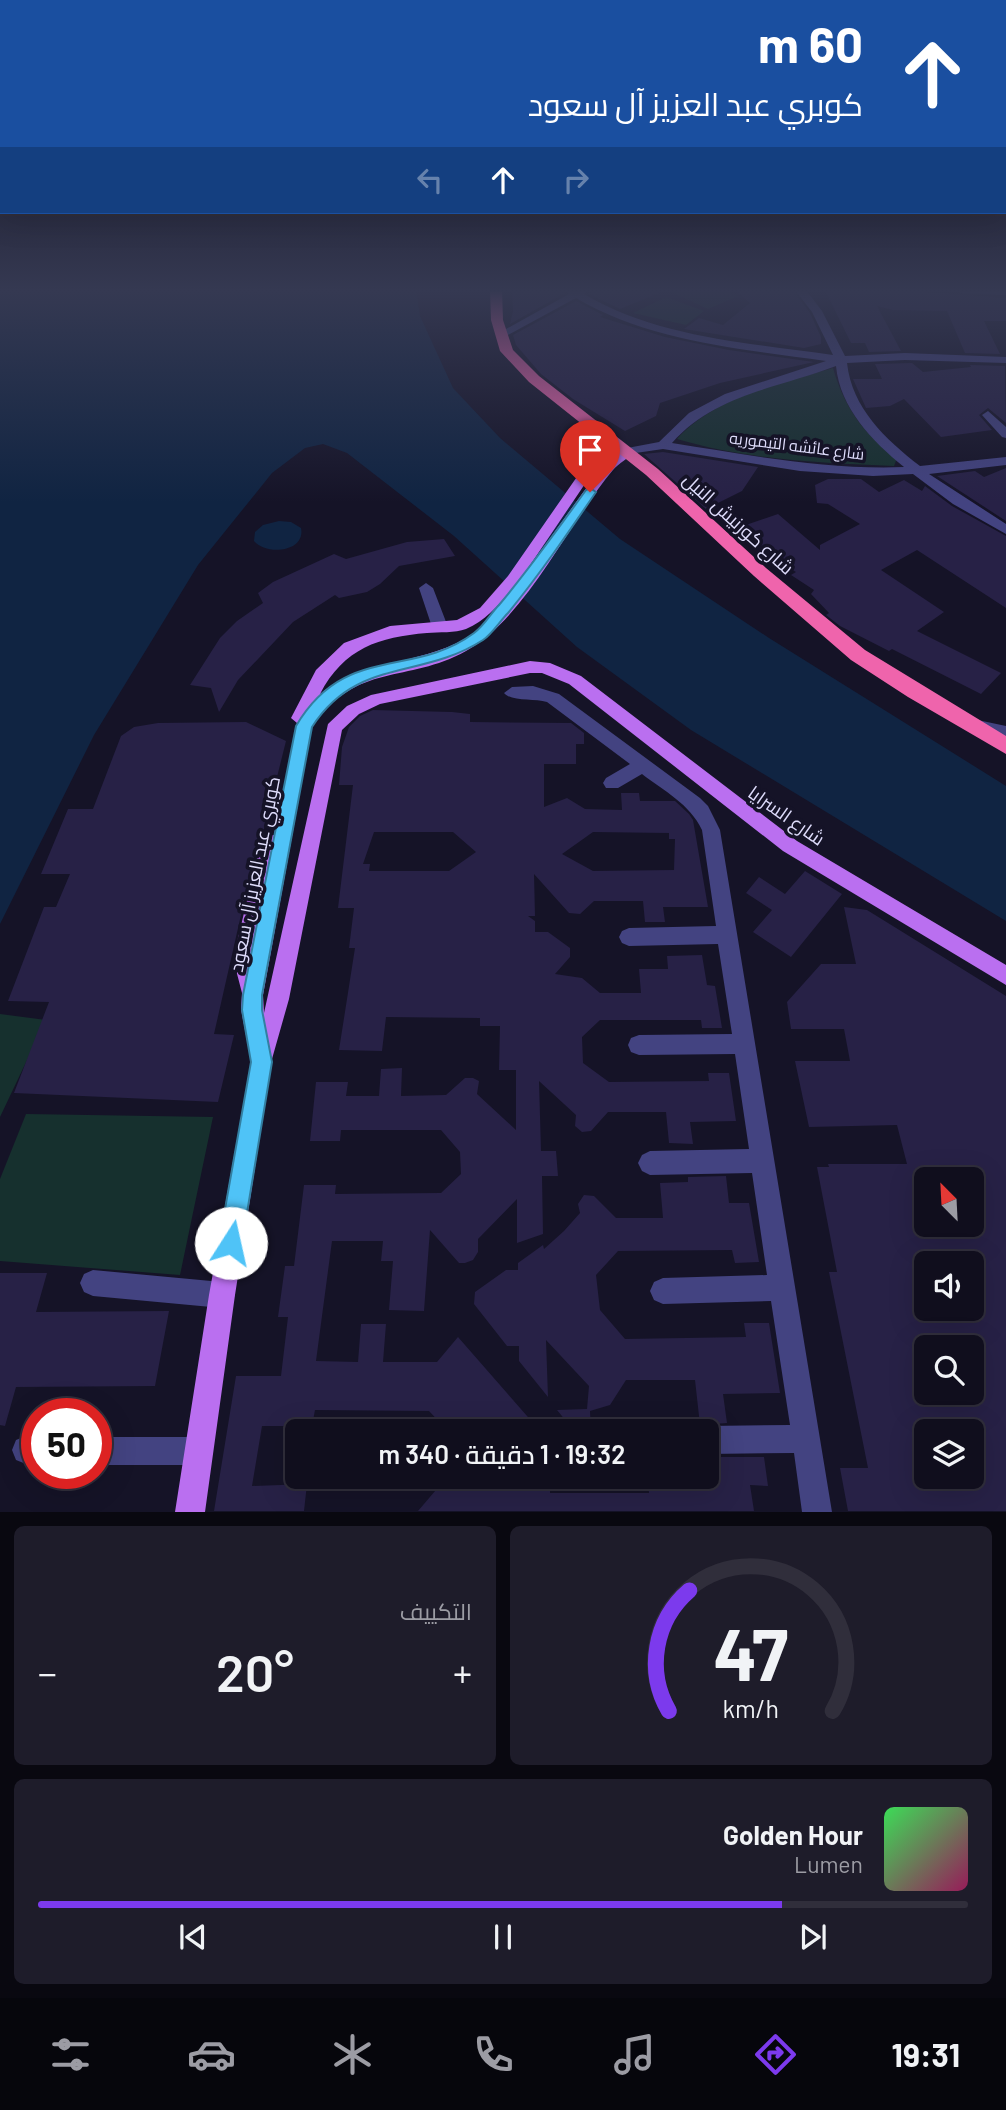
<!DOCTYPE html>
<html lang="ar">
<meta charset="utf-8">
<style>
:root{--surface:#100e1d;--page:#1e1c2a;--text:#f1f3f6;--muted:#9c9ca4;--line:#302e3b;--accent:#7c3aed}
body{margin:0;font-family:Barlow,Cairo,sans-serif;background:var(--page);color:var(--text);direction:rtl;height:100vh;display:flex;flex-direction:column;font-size:26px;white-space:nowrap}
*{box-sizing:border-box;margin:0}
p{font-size:23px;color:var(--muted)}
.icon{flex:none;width:38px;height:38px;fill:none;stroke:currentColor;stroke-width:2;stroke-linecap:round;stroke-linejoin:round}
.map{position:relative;height:1512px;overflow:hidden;direction:ltr}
.panel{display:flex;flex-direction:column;gap:14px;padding:14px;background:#090810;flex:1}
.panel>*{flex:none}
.guide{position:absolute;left:0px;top:0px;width:1006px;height:214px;box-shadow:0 7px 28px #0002,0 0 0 2px var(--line);direction:rtl;background:#1a4fa0;color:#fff;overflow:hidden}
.needle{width:46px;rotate:336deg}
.buttons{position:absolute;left:914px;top:1167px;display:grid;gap:14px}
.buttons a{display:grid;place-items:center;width:70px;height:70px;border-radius:10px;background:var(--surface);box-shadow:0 7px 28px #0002,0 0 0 2px var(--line);font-size:35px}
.speed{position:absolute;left:21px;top:1398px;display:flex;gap:14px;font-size:35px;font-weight:700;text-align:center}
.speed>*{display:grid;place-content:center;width:91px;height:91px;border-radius:50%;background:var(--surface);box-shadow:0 7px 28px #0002,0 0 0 2px var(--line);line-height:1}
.speed .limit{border:10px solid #d22;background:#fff;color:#111}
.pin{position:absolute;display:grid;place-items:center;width:60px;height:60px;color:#fff;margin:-72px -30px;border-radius:50% 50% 50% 0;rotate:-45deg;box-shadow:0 0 7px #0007}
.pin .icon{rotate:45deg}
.me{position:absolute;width:77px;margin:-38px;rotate:10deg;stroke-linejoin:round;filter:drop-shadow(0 0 5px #0008)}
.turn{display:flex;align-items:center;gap:24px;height:147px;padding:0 28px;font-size:32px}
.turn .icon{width:91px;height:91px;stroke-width:2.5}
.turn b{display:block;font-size:49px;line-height:60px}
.lanes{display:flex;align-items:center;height:66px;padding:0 28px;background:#0003;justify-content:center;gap:35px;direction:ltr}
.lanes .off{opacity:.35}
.big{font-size:52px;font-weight:600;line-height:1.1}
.panel .tile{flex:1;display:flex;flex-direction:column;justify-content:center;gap:10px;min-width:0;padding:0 24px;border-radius:10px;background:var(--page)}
.panel .dial{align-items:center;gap:0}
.dial svg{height:182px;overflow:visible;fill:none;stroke:var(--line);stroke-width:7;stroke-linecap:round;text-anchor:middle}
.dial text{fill:var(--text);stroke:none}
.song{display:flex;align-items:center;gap:21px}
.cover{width:84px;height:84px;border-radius:10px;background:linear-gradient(135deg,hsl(130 70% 55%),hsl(330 70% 35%))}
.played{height:7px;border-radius:4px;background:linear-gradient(90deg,var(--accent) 80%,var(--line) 80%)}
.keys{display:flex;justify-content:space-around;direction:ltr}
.heat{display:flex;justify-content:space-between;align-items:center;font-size:38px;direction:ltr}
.panel .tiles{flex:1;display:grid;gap:14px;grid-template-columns:1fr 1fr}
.tile:last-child{grid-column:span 2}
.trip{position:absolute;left:285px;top:1419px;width:434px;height:70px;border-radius:10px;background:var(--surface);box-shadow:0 7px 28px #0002,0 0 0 2px var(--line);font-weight:600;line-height:70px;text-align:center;direction:rtl}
.menu{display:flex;height:112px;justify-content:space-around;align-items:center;background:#06060c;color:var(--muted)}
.menu .icon{width:49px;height:49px}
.menu .on{color:var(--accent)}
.menu b{font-size:32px;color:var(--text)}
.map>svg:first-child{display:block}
.green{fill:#16302e}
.water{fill:#102442}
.building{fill:#272146;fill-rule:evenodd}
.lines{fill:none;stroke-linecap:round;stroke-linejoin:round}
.minor{fill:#434381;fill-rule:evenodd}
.major{fill:#ba6ff0;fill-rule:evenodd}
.highway{fill:#ef64ac;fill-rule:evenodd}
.route{fill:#4fc3f7;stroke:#337fa1;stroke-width:2}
.labels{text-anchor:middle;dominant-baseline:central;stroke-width:7;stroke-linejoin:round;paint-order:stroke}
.far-street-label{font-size:16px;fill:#dedcfb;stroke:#151327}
.street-label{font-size:19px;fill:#dedcfb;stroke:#151327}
</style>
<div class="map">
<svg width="1006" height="1512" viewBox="0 0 1006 1512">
<rect width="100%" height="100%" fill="#151327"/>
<path class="green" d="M 667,290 L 727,290 L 738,296 L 708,309 Z
M 666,297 L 704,311 L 686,325 L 633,313 Z
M 833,368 C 844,407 864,435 897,458 L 894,466 C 820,463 748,460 677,439 C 716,396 780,384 833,368 Z
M 0,1014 L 46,1020 L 0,1117 Z
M 26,1114 L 213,1117 L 180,1275 L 0,1261 L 0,1179 Z"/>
<path class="water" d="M 0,290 L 416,290 L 420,316 L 453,388 L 500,438 L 620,539 L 769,638 L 1006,786 L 1006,921 L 691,730 L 577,647 L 454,536 L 347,453 L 323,444 L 305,448 L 272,473 L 198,565 L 94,735 L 0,924 Z
M 279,521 L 291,522 L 301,528 C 306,552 266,556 254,541 L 255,532 L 263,525 Z"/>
<path class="building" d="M 512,290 L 562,290 L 565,293 L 510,324 L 513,311 Z
M 592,290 L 664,290 L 664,291 L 620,309 L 589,294 Z
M 734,290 L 793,290 L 810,313 L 821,337 L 821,344 L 804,348 L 684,329 L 699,318 L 723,325 L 750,303 Z
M 825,290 L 898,290 L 1006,298 L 1006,321 L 984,321 L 1000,354 L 965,353 L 947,311 L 893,310 L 877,306 L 901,351 L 869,352 L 865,343 L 851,343 Z
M 576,301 L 603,315 L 600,317 L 665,337 L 729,350 L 814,362 L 720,383 L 660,403 L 656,416 L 625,431 L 573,399 L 541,374 L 516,345 L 513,335 Z
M 912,363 L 923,372 L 971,367 L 970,365 L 1005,366 L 1006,423 L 988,408 L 979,415 L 992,430 L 941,437 L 904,399 L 890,406 L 866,408 L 853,379 L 882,379 L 875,364 Z
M 663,452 L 758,467 L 742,491 L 706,509 L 644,454 Z
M 1006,468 L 1006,521 L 937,476 L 975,471 L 984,477 Z
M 828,479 L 861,479 L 879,492 L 904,480 L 922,491 L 925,486 L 952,506 L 1006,536 L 1006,608 L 917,550 L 881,570 L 944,612 L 917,631 L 1001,673 L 981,694 L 892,649 L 889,651 L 840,626 L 826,615 L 829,613 L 811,594 L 814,590 L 791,575 L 796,572 L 766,554 L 737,528 L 778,514 L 820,550 L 820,545 L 860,524 L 828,504 L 817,503 L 815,485 Z
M 444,539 L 455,556 L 399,566 L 380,584 L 367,592 L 339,598 L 335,595 L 293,622 L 238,680 L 219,712 L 211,688 L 190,685 L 220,638 L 237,621 L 263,603 L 258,593 L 273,582 L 334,554 L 346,559 L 407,542 Z
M 373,710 L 452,712 L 470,714 L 470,722 L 571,723 L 584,733 L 584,744 L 576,744 L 576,764 L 544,764 L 544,807 L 567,798 L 585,809 L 622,810 L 621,793 L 639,793 L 640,801 L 675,801 L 689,814 L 693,820 L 708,907 L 663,907 L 665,922 L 645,922 L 643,901 L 594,901 L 580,914 L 569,913 L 534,874 L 535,916 L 528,916 L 535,921 L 535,932 L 548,932 L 570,948 L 570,957 L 555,974 L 582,978 L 600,993 L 641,993 L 639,969 L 668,969 L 667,956 L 702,955 L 707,985 L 715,986 L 722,1028 L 702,1028 L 701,1020 L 600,1020 L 582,1037 L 583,1063 L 609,1082 L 709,1081 L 708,1073 L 729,1073 L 736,1121 L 690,1122 L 693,1144 L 669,1143 L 666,1112 L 608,1112 L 591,1131 L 582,1132 L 575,1126 L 576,1115 L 539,1081 L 541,1151 L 556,1151 L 558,1176 L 542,1176 L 543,1234 L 517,1243 L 517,1199 L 478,1239 L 478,1252 L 473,1260 L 465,1263 L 459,1263 L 430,1230 L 424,1311 L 389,1310 L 393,1261 L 381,1261 L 383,1241 L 332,1241 L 316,1361 L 358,1362 L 361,1324 L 386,1324 L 383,1362 L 437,1362 L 458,1337 L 541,1432 L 449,1432 L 429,1411 L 315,1410 L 312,1426 L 262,1426 L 252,1486 L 307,1484 L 304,1511 L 214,1511 L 236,1376 L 281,1376 L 288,1317 L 278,1317 L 285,1266 L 294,1266 L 304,1185 L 336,1185 L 335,1194 L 441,1193 L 461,1174 L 460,1152 L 441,1130 L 341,1130 L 340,1141 L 310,1141 L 316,1082 L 348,1082 L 346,1096 L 379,1096 L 381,1069 L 402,1068 L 401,1096 L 446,1095 L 465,1078 L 473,1078 L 479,1081 L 477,1094 L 516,1130 L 516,1070 L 499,1070 L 500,1026 L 480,1026 L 480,1018 L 386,1017 L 382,1051 L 339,1050 L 355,948 L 349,948 L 354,908 L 338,908 L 353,785 L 339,785 L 342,747 L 349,727 L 360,716 ZM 374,832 L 453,832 L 476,852 L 449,871 L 369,871 L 370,864 L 363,864 ZM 593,832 L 669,833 L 669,839 L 675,839 L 674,870 L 593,871 L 562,854 Z
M 246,722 L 286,741 L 263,833 L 258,840 L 214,1034 L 234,1035 L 218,1102 L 14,1093 L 49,1002 L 8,1001 L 44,907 L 56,907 L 70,874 L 41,874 L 68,809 L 93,809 L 121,736 L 134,727 L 158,723 Z
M 805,871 L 842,894 L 791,957 L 753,932 L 772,910 L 746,893 L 759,877 L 785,894 Z
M 844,907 L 867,910 L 1006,996 L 1006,1511 L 848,1511 L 840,1468 L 868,1468 L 829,1272 L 837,1272 L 817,1167 L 829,1167 L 828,1164 L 907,1164 L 897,1125 L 809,1127 L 795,1061 L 850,1061 L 844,1029 L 791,1029 L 787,1002 L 821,964 L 856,964 ZM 926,1180 L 971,1180 L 971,1225 L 926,1225 ZM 926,1251 L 971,1251 L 971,1309 L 926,1309 ZM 926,1348 L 971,1348 L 971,1393 L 926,1393 ZM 926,1432 L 971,1432 L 971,1477 L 926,1477 Z
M 726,1176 L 729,1203 L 749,1203 L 759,1262 L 735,1263 L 732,1250 L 618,1251 L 596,1275 L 600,1310 L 625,1339 L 746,1337 L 744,1323 L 769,1323 L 780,1393 L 723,1394 L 727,1423 L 700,1425 L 695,1380 L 626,1380 L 610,1405 L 590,1411 L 591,1432 L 575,1432 L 557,1410 L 587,1409 L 589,1386 L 546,1340 L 548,1397 L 519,1361 L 519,1346 L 507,1346 L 474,1304 L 475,1292 L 506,1270 L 518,1270 L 518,1263 L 543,1245 L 544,1249 L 564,1231 L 580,1213 L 578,1204 L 584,1195 L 594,1196 L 616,1218 L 663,1218 L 660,1183 L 688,1182 L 688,1177 Z
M 0,1273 L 47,1273 L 36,1312 L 169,1311 L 155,1386 L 16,1387 L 5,1426 L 0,1425 Z
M 707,1457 L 764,1457 L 768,1486 L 750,1485 L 754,1511 L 418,1511 L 447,1477 L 550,1477 L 550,1493 L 649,1493 L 648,1477 L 707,1477 Z"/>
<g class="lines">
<path class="minor" d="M 565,290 L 589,290 L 584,294 C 658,338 750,343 833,355 L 812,312 L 795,290 L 806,290 L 822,311 L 845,356 L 905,353 L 1006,357 L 1006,363 L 905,360 L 847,363 C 852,408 885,439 920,466 L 1006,457 L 1006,465 L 929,474 L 1006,524 L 1006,534 L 953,504 L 913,474 L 873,476 L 800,471 L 663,449 L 622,455 L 622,449 L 659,442 L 689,413 L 725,394 L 826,361 C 743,349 650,342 576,298 L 506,336 L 497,334 L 569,294 ZM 836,366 C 840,408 872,441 904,467 C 826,470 749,455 672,443 C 715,394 779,388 836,366 Z
M 956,290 L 1006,290 L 1006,295 L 961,293 Z
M 988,411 L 1006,427 L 1006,438 L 1002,437 L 982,415 Z
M 426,583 L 433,588 L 448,627 L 445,631 L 440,632 L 432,627 L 419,588 Z
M 533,686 L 559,694 L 700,798 L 708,806 L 720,830 L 832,1512 L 802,1512 L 794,1453 L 707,1454 L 707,1432 L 696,1432 L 707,1426 L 790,1425 L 771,1301 L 663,1304 L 654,1300 L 650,1291 L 654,1282 L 663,1278 L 767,1275 L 752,1173 L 650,1175 L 642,1171 L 638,1163 L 642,1155 L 650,1151 L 749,1149 L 735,1054 L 639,1055 L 631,1052 L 628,1045 L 631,1038 L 639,1035 L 732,1034 L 718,944 L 629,946 L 622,943 L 619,937 L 622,931 L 629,928 L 716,926 L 702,830 C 690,804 664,791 642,774 L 618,788 L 606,788 L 603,783 L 606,778 L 630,764 L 547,702 C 534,698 512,702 504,693 L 512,687 Z
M 973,719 L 1006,726 L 1006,738 L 967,729 L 964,725 Z
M 93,1270 L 222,1282 L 231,1286 L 235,1295 L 231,1304 L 222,1308 L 93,1296 L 84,1292 L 80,1283 L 84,1274 Z
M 26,1436 L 37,1436 L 37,1464 L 26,1464 L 16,1460 L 12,1450 L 16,1440 Z
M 96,1437 L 199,1437 L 209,1441 L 213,1451 L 209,1461 L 199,1465 L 96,1465 Z"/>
<path class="major" d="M 610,434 L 616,438 L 520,580 L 605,462 L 622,449 L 632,449 L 633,452 C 628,459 619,463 613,470 C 569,522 526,618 466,651 C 407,684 357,661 312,727 L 263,995 L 264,1013 L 328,724 L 347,706 L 371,695 L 530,661 L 550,663 L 581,676 L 797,841 L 1006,965 L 1006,985 L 783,851 L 569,684 L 542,673 L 530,673 L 380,704 L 359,714 L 342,730 L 289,999 L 272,1059 L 235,1295 L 205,1512 L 175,1512 L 209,1295 L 251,1062 L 241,1009 L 242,993 L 235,966 L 235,951 L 261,841 L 263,836 L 274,835 L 297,723 L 291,718 L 316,670 L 344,643 L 390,626 L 457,620 L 480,608 L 508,576 L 606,435 ZM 515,586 C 503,601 491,620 475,632 C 429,666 365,657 320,694 C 344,648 379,637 427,633 C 439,632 455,633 466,629 C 487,620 500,603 515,586 Z"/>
<path class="highway" d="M 490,290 L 502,290 L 503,320 L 513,350 L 539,376 L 658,469 L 766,568 L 865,650 L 1006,736 L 1006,754 L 908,697 L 851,660 L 754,576 L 646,475 L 529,382 L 500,351 L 491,320 Z"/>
</g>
<linearGradient id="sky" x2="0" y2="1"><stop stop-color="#0c0a15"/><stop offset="0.58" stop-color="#353952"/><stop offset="1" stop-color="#353952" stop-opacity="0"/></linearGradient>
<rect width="1006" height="502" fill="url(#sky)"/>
<path class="route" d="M 590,488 L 596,492 C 568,533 540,574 508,613 C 500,621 492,634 483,640 C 421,680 357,657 312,727 L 262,995 L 262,1010 L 272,1062 L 242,1243 L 239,1251 L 231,1255 L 223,1251 L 219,1243 L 251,1062 L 242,1010 L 243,995 L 296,726 C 345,643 412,679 474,633 C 484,626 491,613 499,605 C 530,568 558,529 586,490 Z"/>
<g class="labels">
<g class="far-street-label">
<text transform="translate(797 445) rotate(7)">شارع عائشه التيموريه</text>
</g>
<g class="street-label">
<text transform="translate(739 523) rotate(42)">شارع كورنيش النيل</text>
<text transform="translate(787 815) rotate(35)">شارع السرايا</text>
<text transform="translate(254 874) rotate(-79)">كوبري عبد العزيز آل سعود</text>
</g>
</g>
</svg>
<div class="buttons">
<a><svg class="needle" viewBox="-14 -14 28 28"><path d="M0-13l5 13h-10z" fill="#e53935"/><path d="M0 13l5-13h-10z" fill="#9c9ca4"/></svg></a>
<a><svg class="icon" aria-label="sound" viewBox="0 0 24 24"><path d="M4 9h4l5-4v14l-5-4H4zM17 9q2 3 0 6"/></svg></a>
<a><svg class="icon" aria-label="search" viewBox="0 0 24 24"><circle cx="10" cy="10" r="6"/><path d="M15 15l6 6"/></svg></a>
<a><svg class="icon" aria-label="layers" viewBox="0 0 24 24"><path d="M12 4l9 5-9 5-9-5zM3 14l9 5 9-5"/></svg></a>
</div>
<div class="speed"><div class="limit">50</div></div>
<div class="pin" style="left:590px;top:492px;background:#d93025"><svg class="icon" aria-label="arrive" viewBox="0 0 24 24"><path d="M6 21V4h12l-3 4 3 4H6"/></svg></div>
<svg class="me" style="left:231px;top:1243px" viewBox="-20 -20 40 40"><circle r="19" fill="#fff"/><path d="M0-13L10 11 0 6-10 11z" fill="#4fc3f7"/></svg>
<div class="trip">19:32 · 1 دقيقة · 340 m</div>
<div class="guide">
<div class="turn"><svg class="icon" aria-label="ahead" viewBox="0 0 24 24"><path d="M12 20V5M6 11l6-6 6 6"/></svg><div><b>60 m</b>كوبري عبد العزيز آل سعود</div></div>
<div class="lanes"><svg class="icon off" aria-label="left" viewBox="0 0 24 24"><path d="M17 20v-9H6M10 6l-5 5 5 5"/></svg><svg class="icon" aria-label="ahead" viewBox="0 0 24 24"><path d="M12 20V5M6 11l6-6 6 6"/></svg><svg class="icon off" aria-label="right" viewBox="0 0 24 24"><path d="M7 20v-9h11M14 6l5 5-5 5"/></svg></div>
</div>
</div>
<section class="panel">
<div class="tiles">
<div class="tile dial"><svg viewBox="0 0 100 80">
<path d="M14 69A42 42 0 1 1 86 69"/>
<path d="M14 69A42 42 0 0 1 23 16" stroke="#7c3aed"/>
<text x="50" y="56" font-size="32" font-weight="700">47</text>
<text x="50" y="72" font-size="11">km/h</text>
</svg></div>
<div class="tile"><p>التكييف</p>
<div class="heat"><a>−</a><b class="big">20°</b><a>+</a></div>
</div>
<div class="tile">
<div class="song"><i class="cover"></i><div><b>Golden Hour</b><p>Lumen</p></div></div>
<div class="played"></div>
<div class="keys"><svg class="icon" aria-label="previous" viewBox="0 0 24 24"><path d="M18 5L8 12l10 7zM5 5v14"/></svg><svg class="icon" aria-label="pause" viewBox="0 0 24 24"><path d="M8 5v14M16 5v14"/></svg><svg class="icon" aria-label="next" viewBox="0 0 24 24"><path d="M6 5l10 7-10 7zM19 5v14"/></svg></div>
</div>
</div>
</section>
<nav class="menu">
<b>19:31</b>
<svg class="icon on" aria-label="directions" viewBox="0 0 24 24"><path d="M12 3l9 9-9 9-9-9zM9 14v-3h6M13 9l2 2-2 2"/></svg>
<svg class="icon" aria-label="music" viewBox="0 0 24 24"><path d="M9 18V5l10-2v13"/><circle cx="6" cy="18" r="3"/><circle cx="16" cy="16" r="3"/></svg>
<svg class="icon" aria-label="phone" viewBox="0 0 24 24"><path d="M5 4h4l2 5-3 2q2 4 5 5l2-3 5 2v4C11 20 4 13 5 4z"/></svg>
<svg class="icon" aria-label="climate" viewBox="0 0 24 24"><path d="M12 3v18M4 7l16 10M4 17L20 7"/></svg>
<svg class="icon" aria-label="car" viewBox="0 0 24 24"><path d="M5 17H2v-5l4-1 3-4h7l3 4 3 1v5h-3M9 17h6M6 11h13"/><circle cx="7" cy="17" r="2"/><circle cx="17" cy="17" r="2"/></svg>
<svg class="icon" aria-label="filters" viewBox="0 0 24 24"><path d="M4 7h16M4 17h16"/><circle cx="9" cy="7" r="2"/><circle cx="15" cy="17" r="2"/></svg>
</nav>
